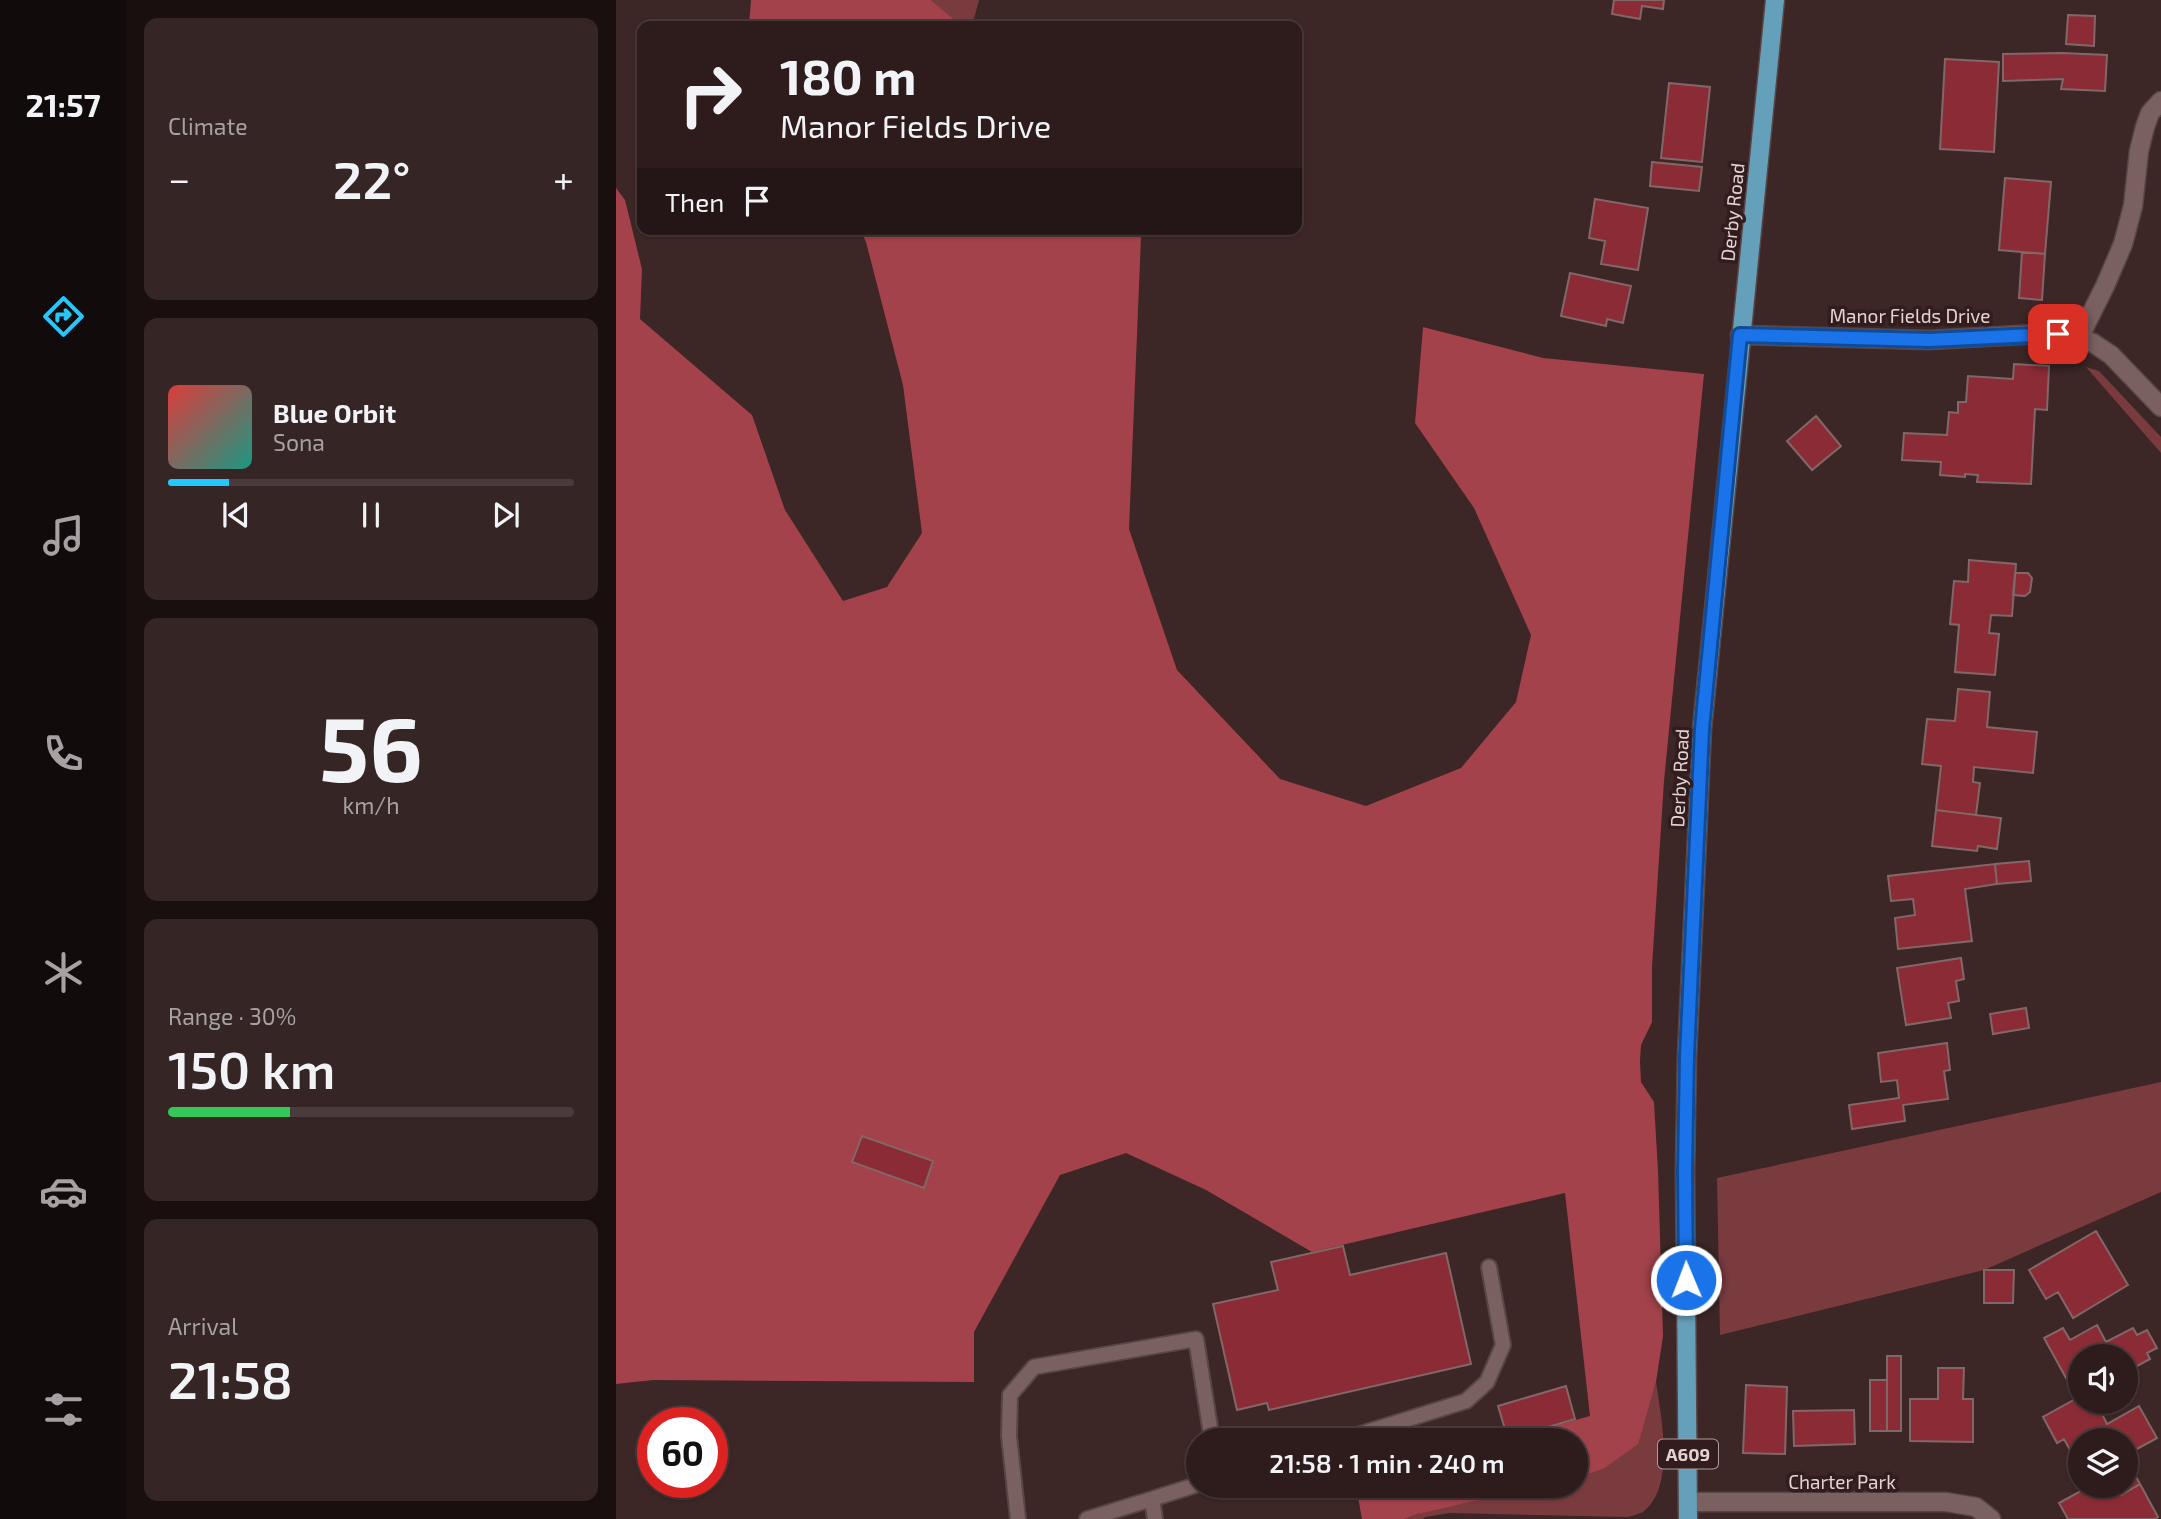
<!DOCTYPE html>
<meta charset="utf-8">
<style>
:root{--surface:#2e1c1c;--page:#362525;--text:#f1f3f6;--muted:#a7a1a3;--line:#493a3b;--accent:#23c9fe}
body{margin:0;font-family:"Exo 2",sans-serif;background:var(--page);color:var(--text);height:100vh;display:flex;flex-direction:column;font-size:26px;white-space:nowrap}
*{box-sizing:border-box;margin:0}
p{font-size:23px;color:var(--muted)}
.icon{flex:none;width:38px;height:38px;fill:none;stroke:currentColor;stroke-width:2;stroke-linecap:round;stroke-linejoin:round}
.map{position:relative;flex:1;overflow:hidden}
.sheet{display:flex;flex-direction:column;gap:18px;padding:18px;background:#190f0f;width:490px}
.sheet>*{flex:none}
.guide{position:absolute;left:21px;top:21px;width:665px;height:214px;border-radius:14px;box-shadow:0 2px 5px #0004,0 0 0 2px var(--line);background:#2e1c1c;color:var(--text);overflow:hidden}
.tools{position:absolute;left:1452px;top:1344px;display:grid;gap:14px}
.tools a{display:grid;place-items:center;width:70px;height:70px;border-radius:50%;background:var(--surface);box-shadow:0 2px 5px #0004,0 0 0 2px var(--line);font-size:35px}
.speed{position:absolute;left:21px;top:1407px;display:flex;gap:14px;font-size:35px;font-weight:700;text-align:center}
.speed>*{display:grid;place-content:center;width:91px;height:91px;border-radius:50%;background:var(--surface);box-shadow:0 2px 5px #0004,0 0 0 2px var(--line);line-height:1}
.speed .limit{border:10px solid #d22;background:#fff;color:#111}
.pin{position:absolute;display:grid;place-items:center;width:60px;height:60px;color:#fff;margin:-30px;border-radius:14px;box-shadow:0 4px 10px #0006}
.me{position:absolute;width:77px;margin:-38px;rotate:359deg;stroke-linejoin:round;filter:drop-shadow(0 0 5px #0008)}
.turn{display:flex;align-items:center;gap:24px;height:147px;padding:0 28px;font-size:32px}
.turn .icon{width:91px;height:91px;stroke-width:2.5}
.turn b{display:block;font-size:49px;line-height:60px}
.then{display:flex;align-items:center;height:66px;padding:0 28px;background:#0003;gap:14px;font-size:26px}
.big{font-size:52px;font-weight:600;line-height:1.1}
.sheet .widget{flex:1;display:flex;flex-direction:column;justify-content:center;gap:10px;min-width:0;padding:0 24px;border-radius:14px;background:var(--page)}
.sheet .dial{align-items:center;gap:0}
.dial b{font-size:91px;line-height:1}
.song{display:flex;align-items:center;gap:21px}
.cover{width:84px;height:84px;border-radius:10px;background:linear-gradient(135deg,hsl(0 70% 55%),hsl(170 70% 35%))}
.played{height:7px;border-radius:4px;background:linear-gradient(90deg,var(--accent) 15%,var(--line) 15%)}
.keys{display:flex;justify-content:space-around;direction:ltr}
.heat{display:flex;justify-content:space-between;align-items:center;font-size:38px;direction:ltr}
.charge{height:10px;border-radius:5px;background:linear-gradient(90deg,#34c759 30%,var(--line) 0)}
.trip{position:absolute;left:570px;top:1428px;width:402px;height:70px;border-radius:35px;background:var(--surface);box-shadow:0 2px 5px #0004,0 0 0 2px var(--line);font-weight:600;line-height:70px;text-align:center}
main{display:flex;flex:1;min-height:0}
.tab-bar{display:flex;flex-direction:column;width:126px;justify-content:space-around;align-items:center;background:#120b0b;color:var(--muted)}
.tab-bar .icon{width:49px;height:49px}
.tab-bar .active{color:var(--accent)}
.tab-bar b{font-size:32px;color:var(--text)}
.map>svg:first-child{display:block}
.green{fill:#7a3b3f}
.forest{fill:#a3424a}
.building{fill:#8b2b36;stroke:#826767;stroke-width:2}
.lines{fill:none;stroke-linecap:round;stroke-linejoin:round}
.lane-casing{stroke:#584546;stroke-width:18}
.street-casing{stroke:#584546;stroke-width:21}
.primary-casing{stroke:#584546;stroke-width:21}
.lane{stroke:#7b6060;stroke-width:14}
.street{stroke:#7b6060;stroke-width:18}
.primary{stroke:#65a0ba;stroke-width:18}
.route-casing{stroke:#114b97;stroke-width:18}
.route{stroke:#1a73e8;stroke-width:12}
.labels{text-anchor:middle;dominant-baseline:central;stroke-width:7;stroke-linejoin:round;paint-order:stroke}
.shield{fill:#321c1d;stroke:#ad9c9c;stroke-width:2}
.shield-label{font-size:18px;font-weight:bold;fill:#e2d3d3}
.street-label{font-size:19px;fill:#e2d3d3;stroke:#321c1d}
</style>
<main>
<nav class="tab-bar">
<b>21:57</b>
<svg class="icon active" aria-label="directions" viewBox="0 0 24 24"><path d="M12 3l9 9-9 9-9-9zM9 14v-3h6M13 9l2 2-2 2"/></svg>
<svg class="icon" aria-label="music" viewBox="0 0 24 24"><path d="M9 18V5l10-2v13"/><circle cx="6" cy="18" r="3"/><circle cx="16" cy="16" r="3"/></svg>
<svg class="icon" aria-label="phone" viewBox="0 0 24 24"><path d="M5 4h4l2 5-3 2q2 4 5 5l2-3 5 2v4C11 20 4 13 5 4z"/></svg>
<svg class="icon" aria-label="climate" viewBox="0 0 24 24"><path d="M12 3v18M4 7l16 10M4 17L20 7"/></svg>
<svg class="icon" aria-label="car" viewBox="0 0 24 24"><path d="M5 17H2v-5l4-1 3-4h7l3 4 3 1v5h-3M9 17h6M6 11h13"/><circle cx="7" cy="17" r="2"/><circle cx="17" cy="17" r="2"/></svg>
<svg class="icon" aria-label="filters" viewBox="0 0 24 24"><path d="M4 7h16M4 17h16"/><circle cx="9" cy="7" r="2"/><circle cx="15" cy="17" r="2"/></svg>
</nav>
<section class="sheet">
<div class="widget"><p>Climate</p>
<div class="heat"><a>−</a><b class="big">22°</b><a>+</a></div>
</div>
<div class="widget">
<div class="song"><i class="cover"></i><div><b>Blue Orbit</b><p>Sona</p></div></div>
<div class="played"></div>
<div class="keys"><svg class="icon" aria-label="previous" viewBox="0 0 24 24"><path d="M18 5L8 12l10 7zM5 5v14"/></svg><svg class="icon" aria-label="pause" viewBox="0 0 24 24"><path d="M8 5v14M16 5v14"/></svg><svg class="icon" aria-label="next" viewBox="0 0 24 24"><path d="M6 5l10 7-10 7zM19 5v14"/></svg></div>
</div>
<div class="widget dial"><b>56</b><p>km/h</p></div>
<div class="widget"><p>Range · 30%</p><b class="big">150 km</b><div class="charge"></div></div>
<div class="widget"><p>Arrival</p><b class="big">21:58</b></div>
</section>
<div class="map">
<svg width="1545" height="1519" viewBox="0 0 1545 1519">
<rect width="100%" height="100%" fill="#3d2626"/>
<path class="green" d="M 315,0 L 363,0 L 356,26 L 346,26 Z
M 1470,367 L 1483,371 L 1545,437 L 1545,453 Z
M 1545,1082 L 1545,1192 L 1368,1270 L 1104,1335 L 1101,1178 Z
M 1040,1382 C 1045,1416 1060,1487 1027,1512 C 1023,1514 1016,1516 1012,1517 L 834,1513 L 809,1517 L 807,1519 L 788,1519 C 822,1506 860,1501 896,1495 C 918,1491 938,1486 961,1486 L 961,1478 L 987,1469 L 1033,1405 Z"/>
<path class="forest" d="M 135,0 L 315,0 L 346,26 L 133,26 Z
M 0,188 L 9,200 L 26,269 L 24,319 L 136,415 L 169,510 L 227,601 L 271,587 L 306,533 L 287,385 L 250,242 L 244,229 L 504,229 L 525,237 L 513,529 L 561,670 L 664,779 L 750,806 L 845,768 L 900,702 L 915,635 L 858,508 L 799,423 L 807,327 L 927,358 L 1088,374 L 1048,781 L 1036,967 L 1036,1022 L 1025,1045 L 1024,1061 L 1025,1082 L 1038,1102 L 1042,1171 L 1047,1336 L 1040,1382 L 1022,1444 L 987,1469 L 961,1478 L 961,1440 L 888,1440 L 974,1416 L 949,1193 L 696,1252 L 590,1190 L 510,1153 L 444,1175 L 358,1332 L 358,1382 L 37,1380 L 0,1384 Z
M 740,1486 L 938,1486 L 927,1490 L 854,1502 L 802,1514 L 788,1519 L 746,1519 Z"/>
<path class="building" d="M 998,0 L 1048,0 L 1047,9 L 1026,6 L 1024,19 L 996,14 Z
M 1452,15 L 1479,16 L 1478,46 L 1450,44 Z
M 1446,53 L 1491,55 L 1489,91 L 1445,89 L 1447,79 L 1387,81 L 1387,54 Z
M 1329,59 L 1383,62 L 1378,152 L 1324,149 Z
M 1053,83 L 1094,87 L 1086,162 L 1045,158 Z
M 1036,162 L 1086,167 L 1083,191 L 1034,186 Z
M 1389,178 L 1435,182 L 1429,254 L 1383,250 Z
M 979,199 L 1032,208 L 1022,270 L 985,264 L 989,241 L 973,238 Z
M 1406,252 L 1429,254 L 1426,300 L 1403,298 Z
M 954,273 L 1015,286 L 1007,323 L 991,319 L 990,326 L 945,316 Z
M 1398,364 L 1433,366 L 1431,410 L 1419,409 L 1415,484 L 1361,482 L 1362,475 L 1349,474 L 1349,477 L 1324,475 L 1325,462 L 1286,460 L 1288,433 L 1331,435 L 1333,412 L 1342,413 L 1342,402 L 1350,402 L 1352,376 L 1397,379 Z
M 1200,416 L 1225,446 L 1196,470 L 1171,441 Z
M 1353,560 L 1400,564 L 1396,616 L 1375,615 L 1373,633 L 1383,634 L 1379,675 L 1339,672 L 1343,625 L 1334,624 L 1338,581 L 1352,582 Z
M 1399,573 L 1412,573 L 1416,578 L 1414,592 L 1409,596 L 1397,595 Z
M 1342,689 L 1374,692 L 1371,727 L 1421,732 L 1417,773 L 1358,767 L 1357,782 L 1364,783 L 1360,815 L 1320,810 L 1325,766 L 1306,764 L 1311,719 L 1339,721 Z
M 1320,810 L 1385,818 L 1381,849 L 1362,846 L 1361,851 L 1316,846 Z
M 1413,861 L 1415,881 L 1381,884 L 1379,864 Z
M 1379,864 L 1381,884 L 1349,889 L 1356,941 L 1282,949 L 1279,918 L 1299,915 L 1297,899 L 1275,901 L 1272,876 Z
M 1345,958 L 1348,979 L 1340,981 L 1343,1001 L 1332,1003 L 1335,1018 L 1290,1025 L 1281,968 Z
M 1410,1008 L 1413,1028 L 1377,1034 L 1374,1014 Z
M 1331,1043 L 1334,1070 L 1328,1071 L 1332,1099 L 1287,1105 L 1289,1121 L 1236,1129 L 1233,1105 L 1283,1098 L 1281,1080 L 1265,1082 L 1262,1053 Z
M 246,1136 L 317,1161 L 308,1188 L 236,1162 Z
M 1480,1231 L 1512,1285 L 1457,1318 L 1442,1292 L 1430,1299 L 1413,1270 Z
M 727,1246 L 734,1275 L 830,1253 L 855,1364 L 653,1410 L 651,1403 L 621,1410 L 597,1304 L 662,1290 L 655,1262 Z
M 1368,1270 L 1398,1270 L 1397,1303 L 1368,1303 Z
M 1481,1325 L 1490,1342 L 1517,1328 L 1521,1335 L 1531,1330 L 1541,1348 L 1531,1353 L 1534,1359 L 1510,1372 L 1510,1356 L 1465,1356 L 1465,1381 L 1455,1387 L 1428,1338 L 1447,1328 L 1454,1340 Z
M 1271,1356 L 1285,1356 L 1285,1431 L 1271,1431 Z
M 1322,1368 L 1348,1368 L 1347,1399 L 1357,1399 L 1357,1442 L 1294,1441 L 1294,1399 L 1322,1399 Z
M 1254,1380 L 1271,1380 L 1271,1431 L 1254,1431 Z
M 1130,1385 L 1171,1387 L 1169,1454 L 1127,1453 Z
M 950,1386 L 959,1419 L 892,1439 L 882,1406 Z
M 1463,1397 L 1469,1408 L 1480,1402 L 1491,1424 L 1523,1406 L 1541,1438 L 1510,1455 L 1510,1440 L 1465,1440 L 1465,1470 L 1448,1439 L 1441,1443 L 1427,1417 Z
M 1238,1410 L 1239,1444 L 1178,1446 L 1177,1411 Z
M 1512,1467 L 1517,1471 L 1524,1484 L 1505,1495 L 1500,1486 L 1510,1486 L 1510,1468 Z
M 1524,1484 L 1542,1517 L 1539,1519 L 1452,1519 L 1443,1503 L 1474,1486 L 1500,1486 L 1505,1495 Z"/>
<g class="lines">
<g class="lane-casing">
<path id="lane" d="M 725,1440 L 850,1401 L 871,1382 L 887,1345 L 873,1267
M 402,1519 L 393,1436 L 394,1395 L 418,1367 L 580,1339 L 596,1440
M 471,1519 L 536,1499
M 539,1519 L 536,1499 L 583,1484"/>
</g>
<g class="street-casing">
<path id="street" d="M 1124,335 L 1313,340 L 1442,333 L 1463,338 L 1477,343 L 1495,355 L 1545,407
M 1463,338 L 1489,286 L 1507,244 L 1517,206 L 1523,151 L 1529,127 L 1534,113 L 1545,101
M 1072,1502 L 1330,1502 L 1360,1507 L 1375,1519"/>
</g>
<g class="primary-casing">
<path id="primary" d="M 1072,1519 L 1069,1171 L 1071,1056 L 1086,729 L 1159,0"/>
</g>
<use href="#lane" class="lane"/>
<use href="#street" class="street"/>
<use href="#primary" class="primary"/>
</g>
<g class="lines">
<g class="route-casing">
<path id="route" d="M 1070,1280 L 1069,1171 L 1071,1056 L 1086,729 L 1124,335 L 1313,340 L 1442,334"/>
</g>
<use href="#route" class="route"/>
</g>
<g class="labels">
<rect class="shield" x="1042" y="1439.5" width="60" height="29" rx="5"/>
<g class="shield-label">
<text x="1072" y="1454">A609</text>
</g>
<g class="street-label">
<text transform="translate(1116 212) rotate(-84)">Derby Road</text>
<text x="1294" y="315">Manor Fields Drive</text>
<text transform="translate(1063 778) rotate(-87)">Derby Road</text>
<text x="1226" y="1481">Charter Park</text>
</g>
</g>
</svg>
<div class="tools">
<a><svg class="icon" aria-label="sound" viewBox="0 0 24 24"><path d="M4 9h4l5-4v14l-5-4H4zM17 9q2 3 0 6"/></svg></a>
<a><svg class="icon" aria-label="layers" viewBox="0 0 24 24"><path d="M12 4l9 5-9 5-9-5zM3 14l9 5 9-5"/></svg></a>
</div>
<div class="speed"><div class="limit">60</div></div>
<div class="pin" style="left:1442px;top:334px;background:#d93025"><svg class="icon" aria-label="arrive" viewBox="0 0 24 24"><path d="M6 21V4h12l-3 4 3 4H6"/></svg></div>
<svg class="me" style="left:1070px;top:1280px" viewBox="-20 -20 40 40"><circle r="17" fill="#1a73e8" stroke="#fff" stroke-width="3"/><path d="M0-11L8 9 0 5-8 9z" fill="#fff"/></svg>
<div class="trip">21:58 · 1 min · 240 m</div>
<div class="guide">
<div class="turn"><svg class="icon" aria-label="right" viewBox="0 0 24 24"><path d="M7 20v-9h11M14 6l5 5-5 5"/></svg><div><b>180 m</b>Manor Fields Drive</div></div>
<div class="then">Then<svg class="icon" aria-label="arrive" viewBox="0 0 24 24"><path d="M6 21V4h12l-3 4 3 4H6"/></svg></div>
</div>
</div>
</main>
